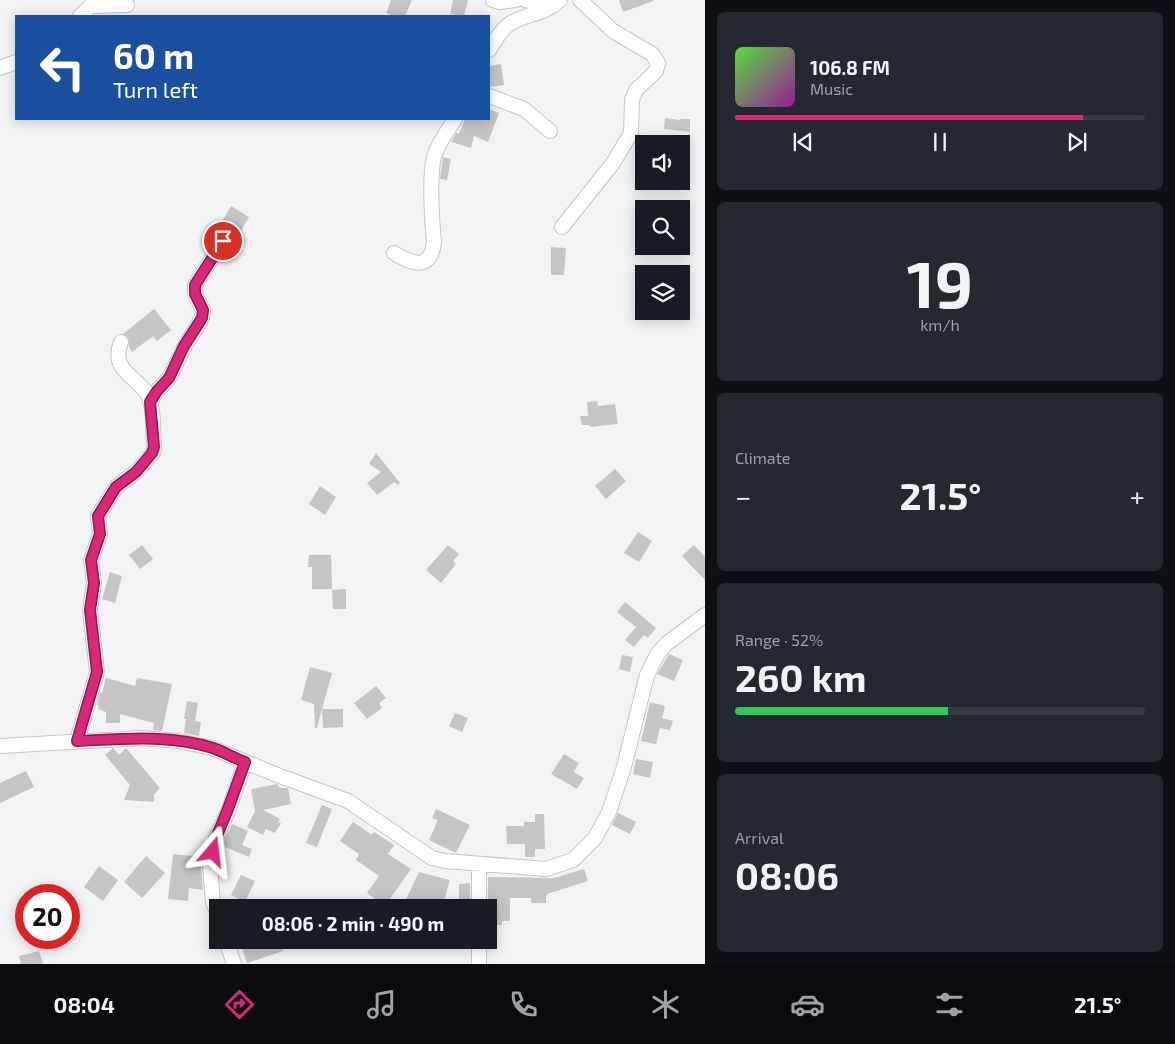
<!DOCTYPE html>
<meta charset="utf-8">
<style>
:root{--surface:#171b24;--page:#242831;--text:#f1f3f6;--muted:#9ea1a6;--line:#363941;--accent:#db2777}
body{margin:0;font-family:"Exo 2",sans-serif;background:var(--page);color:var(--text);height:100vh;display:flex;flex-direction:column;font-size:19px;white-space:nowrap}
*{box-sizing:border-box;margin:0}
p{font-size:16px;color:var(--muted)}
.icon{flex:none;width:28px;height:28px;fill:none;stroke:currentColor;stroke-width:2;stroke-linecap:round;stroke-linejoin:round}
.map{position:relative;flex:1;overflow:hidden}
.drawer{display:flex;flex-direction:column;gap:12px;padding:12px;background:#0d0f14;width:470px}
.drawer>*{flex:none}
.guide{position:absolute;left:15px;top:15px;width:475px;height:105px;border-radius:0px;box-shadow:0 2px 12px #0003;background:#1a4fa0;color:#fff;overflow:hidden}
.controls{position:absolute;left:635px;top:135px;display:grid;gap:10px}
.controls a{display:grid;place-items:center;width:55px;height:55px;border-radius:0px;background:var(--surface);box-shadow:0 2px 12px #0003;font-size:25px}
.speed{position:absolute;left:15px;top:884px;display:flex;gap:10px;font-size:25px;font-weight:700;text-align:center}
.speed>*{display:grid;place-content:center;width:65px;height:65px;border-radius:50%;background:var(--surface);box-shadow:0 2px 12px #0003;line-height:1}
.speed .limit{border:8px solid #d22;background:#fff;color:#111}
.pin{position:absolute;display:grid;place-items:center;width:42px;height:42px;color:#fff;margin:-21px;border:2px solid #fff;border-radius:50%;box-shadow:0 1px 5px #0007}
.me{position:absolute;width:55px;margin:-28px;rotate:17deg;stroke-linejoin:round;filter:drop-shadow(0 0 4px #0008)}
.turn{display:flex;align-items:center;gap:18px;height:105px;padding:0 15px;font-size:22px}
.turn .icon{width:65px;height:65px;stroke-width:2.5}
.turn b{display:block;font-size:35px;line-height:42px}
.big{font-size:38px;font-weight:700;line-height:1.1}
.drawer .tile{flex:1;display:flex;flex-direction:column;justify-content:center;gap:8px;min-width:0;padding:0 18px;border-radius:8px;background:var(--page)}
.drawer .dial{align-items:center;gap:0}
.dial b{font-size:65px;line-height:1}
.song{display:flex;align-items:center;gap:15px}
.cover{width:60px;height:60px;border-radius:8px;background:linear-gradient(135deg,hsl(110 70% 55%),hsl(300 70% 35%))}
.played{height:5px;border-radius:2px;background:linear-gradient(90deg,var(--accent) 85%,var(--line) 85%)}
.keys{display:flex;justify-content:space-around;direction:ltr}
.heat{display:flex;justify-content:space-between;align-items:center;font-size:28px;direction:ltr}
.charge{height:8px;border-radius:4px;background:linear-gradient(90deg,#34c759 52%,var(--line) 0)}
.trip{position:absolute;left:209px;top:899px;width:288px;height:50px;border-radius:0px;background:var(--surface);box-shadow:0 2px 12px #0003;font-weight:700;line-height:50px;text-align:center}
.dock{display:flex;height:80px;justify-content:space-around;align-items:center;background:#090b0e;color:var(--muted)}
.dock .icon{width:35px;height:35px}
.dock .on{color:var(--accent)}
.dock b{font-size:22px;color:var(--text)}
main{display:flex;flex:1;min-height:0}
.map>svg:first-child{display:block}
.building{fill:#c5c5c6}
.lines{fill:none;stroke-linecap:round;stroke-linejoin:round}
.minor-casing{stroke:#c5c6c7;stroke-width:16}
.minor{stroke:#fff;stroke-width:14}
.route-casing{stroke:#8e194d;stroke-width:12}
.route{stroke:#db2777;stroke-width:9}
</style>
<main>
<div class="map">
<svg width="705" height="964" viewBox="0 0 705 964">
<rect width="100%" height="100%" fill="#f2f3f4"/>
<path class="building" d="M 391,0 L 412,0 L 405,16 L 393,16 L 386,13 Z
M 453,0 L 468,0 L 464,16 L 450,14 Z
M 619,0 L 653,0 L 653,1 L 623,12 Z
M 501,64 L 504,85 L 489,87 L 489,66 Z
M 489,109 L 499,113 L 488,142 L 474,136 L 471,148 L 451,142 L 456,133 L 459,134 L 465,119 L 489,119 Z
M 665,118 L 680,120 L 680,119 L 690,119 L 690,132 L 664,129 Z
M 443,157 L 451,159 L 447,180 L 440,179 Z
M 231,206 L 249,217 L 234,243 L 227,233 L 216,232 Z
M 551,247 L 566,248 L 564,275 L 551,275 Z
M 154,309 L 171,330 L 157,341 L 153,336 L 132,352 L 129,347 L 129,339 L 123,334 Z
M 597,401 L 598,406 L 615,404 L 618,424 L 590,427 L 589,425 L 582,425 L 580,416 L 588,416 L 587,402 Z
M 376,453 L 400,483 L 398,485 L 394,482 L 377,495 L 367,483 L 381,472 L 369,464 Z
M 615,469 L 626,481 L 606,499 L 595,486 Z
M 320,486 L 336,497 L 325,515 L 309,504 Z
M 638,532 L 652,541 L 639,562 L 624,553 Z
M 142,545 L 153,559 L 140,569 L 129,555 Z
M 448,545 L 459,554 L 453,561 L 456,564 L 441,583 L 426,570 Z
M 694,545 L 705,557 L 705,580 L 682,556 Z
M 309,555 L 331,555 L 332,589 L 312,589 L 312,567 L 308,567 Z
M 110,572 L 122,576 L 115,603 L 102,599 Z
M 346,589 L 346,609 L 333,609 L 332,590 Z
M 625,602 L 656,628 L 648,638 L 644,635 L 634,647 L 625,640 L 636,627 L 617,612 Z
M 669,654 L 683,660 L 674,681 L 657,674 Z
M 622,655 L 633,657 L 630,672 L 619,669 Z
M 310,667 L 332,673 L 322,709 L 343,709 L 343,727 L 323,728 L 322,709 L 317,728 L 315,728 L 314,704 L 301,700 Z
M 106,678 L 135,686 L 137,678 L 172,684 L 162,731 L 153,730 L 154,723 L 120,714 L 120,723 L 106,723 L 106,712 L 98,709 L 99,706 L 97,705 L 100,692 L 102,693 Z
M 376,686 L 386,698 L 379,703 L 382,708 L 367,719 L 354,703 Z
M 187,701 L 198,703 L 195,721 L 201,722 L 199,736 L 184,733 L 186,719 L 184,719 Z
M 650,702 L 665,706 L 662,718 L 673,721 L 670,730 L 660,728 L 656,744 L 641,741 Z
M 455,713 L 468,718 L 462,732 L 449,726 Z
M 113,748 L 119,755 L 126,748 L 160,788 L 154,794 L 154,802 L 124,800 L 130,785 L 105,755 Z
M 564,754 L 579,763 L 574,772 L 584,778 L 577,789 L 551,774 Z
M 636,759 L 653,762 L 650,778 L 633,774 Z
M 26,771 L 34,787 L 0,803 L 0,783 Z
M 277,784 L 280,788 L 288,788 L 291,804 L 263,810 L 280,819 L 278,822 L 281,823 L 275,833 L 266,829 L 263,835 L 247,827 L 255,811 L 251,789 Z
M 322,805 L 332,809 L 317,847 L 306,843 Z
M 436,809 L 470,825 L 456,853 L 429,840 L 438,820 L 432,818 Z
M 618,813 L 636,822 L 630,834 L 612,825 Z
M 535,814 L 544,814 L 545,849 L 535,849 L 535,857 L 525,857 L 525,844 L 507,844 L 506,826 L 524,826 L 524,822 L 535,822 Z
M 353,822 L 372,835 L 374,832 L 394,845 L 388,854 L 411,869 L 385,906 L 367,893 L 379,876 L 356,860 L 359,854 L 340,841 Z
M 232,824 L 248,831 L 242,845 L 252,849 L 249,857 L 225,847 L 224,841 Z
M 173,854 L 203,857 L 201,866 L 203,890 L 189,888 L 188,901 L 168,899 Z
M 146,856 L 165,873 L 142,898 L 124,882 Z
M 99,866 L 118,880 L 103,901 L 84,887 Z
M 584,869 L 588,881 L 547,894 L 547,896 L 546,896 L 546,903 L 531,903 L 531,898 L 510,898 L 510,921 L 502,921 L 502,925 L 488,925 L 488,877 L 554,878 Z
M 419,872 L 450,880 L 442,908 L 402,908 Z
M 241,875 L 255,881 L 245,902 L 231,895 Z
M 470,883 L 470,908 L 459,908 L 459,884 Z
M 256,940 L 280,940 L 283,951 L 247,963 L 241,945 Z
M 39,951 L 43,964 L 21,964 L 19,956 Z"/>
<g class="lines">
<g class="minor-casing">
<path id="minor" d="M 493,0 L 500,2 L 516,0
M 525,0 L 554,5
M 91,6 L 127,5
M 80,16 L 91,6 L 93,0
M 489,50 C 494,42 500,31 508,25 C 524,13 543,16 560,0
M 0,68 L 16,62
M 489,96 L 524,109 L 550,131
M 562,227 L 613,163 L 631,133 L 632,100 L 636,90 L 656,71 L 658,63 L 652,54 L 613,31 L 580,0
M 394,253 C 412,264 430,271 434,243 C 432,223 429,176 434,157 C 438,143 448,130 455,119
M 150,402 L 157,391 L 169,378 L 185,346 L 202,318 L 203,310 L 195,294 L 195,285 L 223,241
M 77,741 L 97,672 L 90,610 L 94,583 L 91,560 L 100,534 L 98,516 L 116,487 L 136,472 L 153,453 L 154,447 C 153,433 154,408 149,397 C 139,376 109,372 121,342
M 0,746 L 141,738 L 178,741 L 212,748 L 277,775 L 348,801 L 432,858 L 445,861 L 546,869 L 573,860 L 595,838 L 609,812 L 624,767 L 647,675 L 657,655 L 666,644 L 705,615
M 479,865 L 479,908
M 218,914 L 213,902 L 210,865 L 216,838 L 229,809 L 245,762
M 226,940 L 234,964
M 479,940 L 479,964"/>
</g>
<use href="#minor" class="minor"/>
</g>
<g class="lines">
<g class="route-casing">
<path id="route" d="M 213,852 L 216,838 L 228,809 L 245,762 C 234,758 224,752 213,748 C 169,734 121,739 77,741 L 97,672 L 90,610 L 94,583 L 91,560 L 100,534 L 98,516 L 116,487 L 136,472 L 152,453 L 154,447 L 150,402 L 157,391 L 169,378 L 184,346 L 202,318 L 203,310 L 195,294 L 195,285 L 223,241"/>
</g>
<use href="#route" class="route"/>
</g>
</svg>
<div class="controls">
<a><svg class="icon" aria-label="sound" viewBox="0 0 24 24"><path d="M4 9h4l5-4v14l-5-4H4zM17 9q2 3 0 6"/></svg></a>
<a><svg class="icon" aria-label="search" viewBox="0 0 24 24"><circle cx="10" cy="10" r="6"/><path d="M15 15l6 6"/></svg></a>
<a><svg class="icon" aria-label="layers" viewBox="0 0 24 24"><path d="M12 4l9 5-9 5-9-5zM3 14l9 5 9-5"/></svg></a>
</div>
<div class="speed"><div class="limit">20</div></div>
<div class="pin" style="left:223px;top:241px;background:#d93025"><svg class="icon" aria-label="arrive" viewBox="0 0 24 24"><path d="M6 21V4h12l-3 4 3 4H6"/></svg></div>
<svg class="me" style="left:213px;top:852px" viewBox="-20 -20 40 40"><path d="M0-17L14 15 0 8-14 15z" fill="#db2777" stroke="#fff" stroke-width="4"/></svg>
<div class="trip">08:06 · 2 min · 490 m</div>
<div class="guide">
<div class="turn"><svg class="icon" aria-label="left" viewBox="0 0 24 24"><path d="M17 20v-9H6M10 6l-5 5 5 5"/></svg><div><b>60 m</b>Turn left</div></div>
</div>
</div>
<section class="drawer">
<div class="tile">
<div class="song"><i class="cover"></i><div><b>106.8 FM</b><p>Music</p></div></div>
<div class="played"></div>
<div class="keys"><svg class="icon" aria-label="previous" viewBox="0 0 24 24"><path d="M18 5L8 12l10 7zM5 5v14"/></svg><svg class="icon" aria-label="pause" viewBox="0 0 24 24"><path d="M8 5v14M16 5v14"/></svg><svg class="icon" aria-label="next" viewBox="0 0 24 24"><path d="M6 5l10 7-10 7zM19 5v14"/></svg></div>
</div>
<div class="tile dial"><b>19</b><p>km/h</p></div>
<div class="tile"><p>Climate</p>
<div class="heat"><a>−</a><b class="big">21.5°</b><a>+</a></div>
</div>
<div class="tile"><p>Range · 52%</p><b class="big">260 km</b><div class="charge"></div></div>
<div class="tile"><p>Arrival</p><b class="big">08:06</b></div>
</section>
</main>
<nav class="dock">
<b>08:04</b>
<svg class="icon on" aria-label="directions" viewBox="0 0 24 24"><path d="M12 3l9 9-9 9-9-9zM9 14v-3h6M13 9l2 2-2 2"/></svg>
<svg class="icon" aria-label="music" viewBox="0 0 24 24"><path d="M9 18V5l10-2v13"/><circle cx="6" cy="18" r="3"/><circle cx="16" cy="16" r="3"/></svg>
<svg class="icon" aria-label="phone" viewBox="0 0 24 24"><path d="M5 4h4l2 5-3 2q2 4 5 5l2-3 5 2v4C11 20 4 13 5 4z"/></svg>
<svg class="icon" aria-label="climate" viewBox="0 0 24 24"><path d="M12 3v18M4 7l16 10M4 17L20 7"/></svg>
<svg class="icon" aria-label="car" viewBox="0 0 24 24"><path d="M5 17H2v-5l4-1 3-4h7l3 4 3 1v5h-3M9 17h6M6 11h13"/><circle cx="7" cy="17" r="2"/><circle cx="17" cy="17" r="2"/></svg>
<svg class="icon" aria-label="filters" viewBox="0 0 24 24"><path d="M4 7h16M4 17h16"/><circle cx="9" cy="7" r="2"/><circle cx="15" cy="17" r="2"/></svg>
<b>21.5°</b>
</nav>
